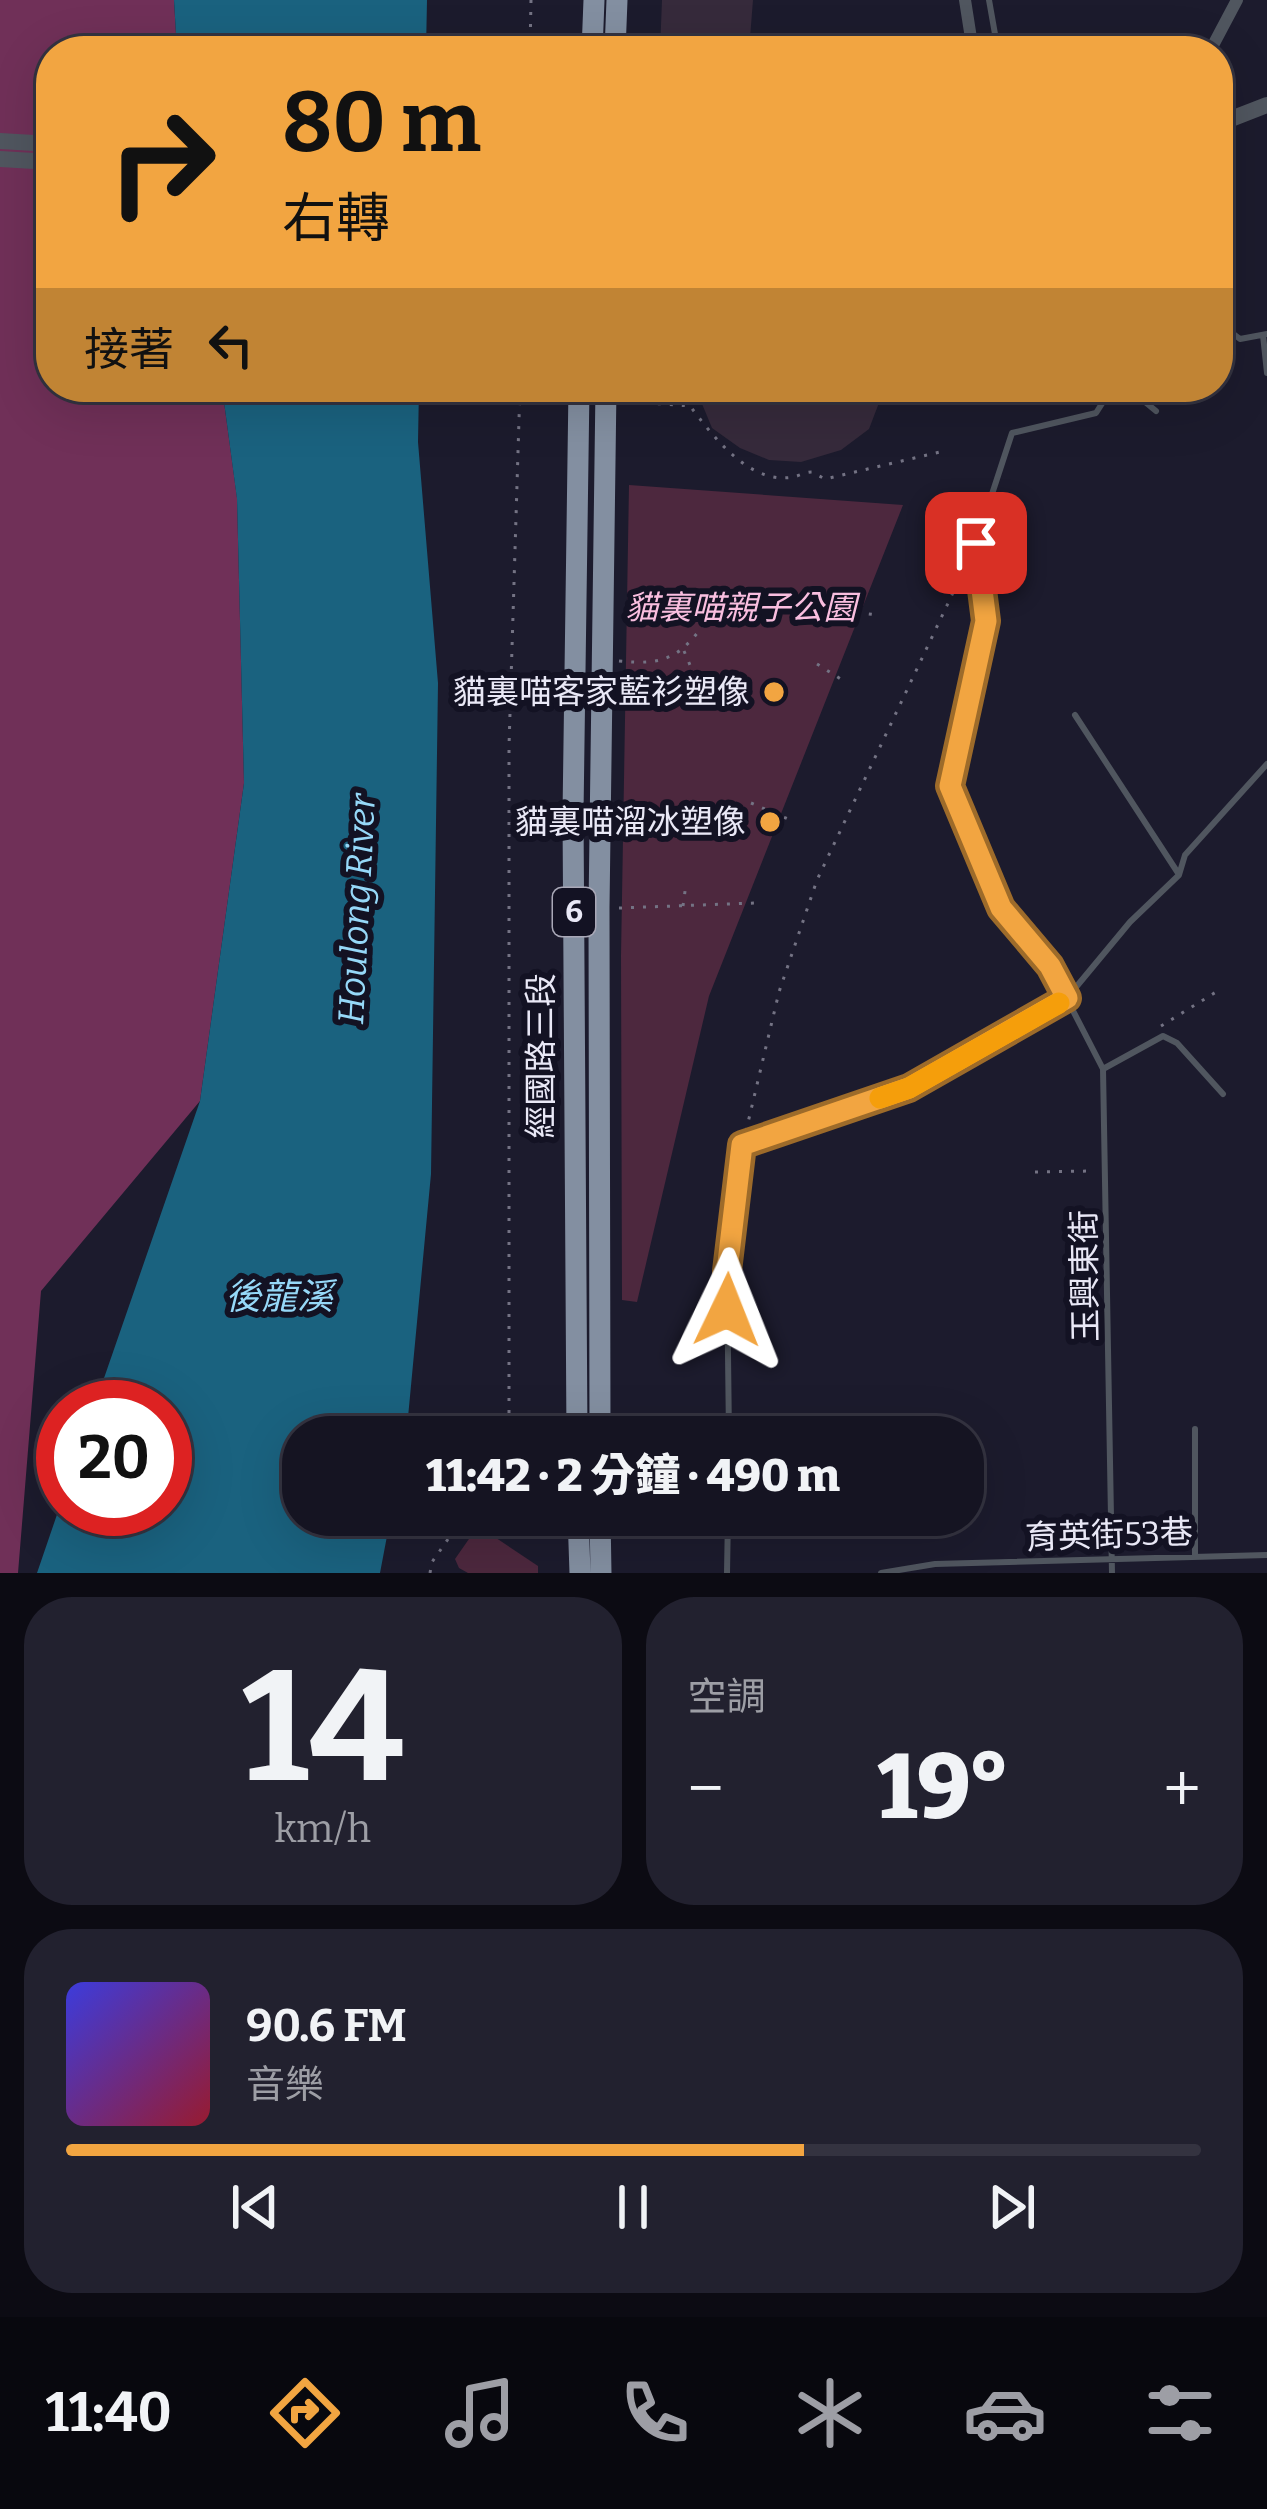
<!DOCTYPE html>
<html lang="zh-TW">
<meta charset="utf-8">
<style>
:root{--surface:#151422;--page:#22212f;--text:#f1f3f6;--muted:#9d9ea5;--line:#343340;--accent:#f2a541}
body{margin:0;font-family:Bitter,"Noto Sans TC",serif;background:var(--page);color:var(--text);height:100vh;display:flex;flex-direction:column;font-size:45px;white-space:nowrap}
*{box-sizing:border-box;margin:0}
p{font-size:39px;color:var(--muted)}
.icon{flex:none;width:66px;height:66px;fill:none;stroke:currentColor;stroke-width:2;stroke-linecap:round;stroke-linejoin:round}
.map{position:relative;height:1573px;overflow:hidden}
.sheet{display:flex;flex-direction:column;gap:24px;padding:24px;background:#0c0b13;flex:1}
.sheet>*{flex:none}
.hud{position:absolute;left:36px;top:36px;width:1197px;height:366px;border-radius:48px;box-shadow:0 12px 48px #0002,0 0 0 3px var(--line);background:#f2a541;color:#111;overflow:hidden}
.speed{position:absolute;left:36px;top:1380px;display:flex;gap:24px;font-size:60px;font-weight:700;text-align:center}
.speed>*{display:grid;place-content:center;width:156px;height:156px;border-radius:50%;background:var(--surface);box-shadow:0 12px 48px #0002,0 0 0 3px var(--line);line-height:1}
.speed .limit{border:18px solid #d22;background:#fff;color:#111}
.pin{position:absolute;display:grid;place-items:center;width:102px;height:102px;color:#fff;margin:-51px;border-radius:24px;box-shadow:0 6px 18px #0006}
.me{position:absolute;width:132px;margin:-66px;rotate:2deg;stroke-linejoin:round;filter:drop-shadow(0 0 9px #0008)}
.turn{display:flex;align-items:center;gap:42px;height:252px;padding:0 48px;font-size:54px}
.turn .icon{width:156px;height:156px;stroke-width:2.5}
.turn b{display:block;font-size:84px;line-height:102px}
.then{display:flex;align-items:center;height:114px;padding:0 48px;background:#0003;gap:24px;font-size:45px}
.big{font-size:90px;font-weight:800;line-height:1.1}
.sheet .card{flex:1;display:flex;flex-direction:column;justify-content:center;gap:18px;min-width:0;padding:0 42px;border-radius:48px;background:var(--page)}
.sheet .dial{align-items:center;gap:0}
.dial b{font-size:156px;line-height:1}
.song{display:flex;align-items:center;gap:36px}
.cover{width:144px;height:144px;border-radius:18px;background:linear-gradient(135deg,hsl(240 70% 55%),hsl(350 70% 35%))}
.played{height:12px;border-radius:6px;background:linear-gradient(90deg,var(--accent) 65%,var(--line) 65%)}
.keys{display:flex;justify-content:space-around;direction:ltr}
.heat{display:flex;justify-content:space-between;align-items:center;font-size:66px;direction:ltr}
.sheet .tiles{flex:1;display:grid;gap:24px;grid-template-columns:1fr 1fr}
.card:last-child{grid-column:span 2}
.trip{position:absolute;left:282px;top:1416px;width:702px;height:120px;border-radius:48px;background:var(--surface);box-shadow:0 12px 48px #0002,0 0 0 3px var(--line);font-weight:800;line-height:120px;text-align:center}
.dock{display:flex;height:192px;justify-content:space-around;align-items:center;background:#08080e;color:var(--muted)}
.dock .icon{width:84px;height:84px}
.dock .current{color:var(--accent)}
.dock b{font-size:54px;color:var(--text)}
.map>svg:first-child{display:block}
.green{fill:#4d283e}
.forest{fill:#703058}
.water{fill:#1a627f}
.building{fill:#362a3b}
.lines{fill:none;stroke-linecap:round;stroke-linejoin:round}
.path{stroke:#747384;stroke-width:3;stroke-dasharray:3 9;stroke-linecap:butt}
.service{stroke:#50565f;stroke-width:6}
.minor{stroke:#50565f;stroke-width:12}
.tertiary{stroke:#50565f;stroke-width:16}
.primary{stroke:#838fa1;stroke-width:21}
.route-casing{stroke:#9d6b2a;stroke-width:30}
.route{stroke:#f2a541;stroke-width:21}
.slow{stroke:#f59e0b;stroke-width:21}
.poi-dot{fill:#f2a541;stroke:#131223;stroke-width:4.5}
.labels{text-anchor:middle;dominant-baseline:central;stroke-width:12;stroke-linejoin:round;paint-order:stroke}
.shield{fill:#131223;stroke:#a9a8b7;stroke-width:3}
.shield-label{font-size:30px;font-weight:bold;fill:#e9e8f6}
.park-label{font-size:33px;font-style:italic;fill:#f9bedf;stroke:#131223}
.poi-label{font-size:33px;fill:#e9e8f6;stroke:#131223;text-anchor:end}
.street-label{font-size:33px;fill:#e9e8f6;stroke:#131223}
.water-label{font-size:36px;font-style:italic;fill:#96d8f8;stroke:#131223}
</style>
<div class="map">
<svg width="1267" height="1573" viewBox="0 0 1267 1573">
<rect width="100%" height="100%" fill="#1c1b2d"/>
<path class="green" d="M 629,485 L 903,505 L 709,996 L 637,1302 L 622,1300 L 621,956 Z
M 478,1526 L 538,1566 L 538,1573 L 468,1573 L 459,1568 L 455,1559 Z"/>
<path class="forest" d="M 0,0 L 174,0 L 177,51 L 51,51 L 51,387 L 222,387 L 237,498 L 244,783 L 200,1101 L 41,1291 L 18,1573 L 0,1573 Z"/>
<path class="water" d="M 174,0 L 427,0 L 426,51 L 177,51 Z
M 222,387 L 419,387 L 418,442 L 438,683 L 431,1174 L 407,1428 L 406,1437 L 303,1437 L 303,1515 L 391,1515 L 380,1573 L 37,1573 L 63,1497 L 63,1509 L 165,1509 L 165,1407 L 94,1407 L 200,1101 L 244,783 L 237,499 Z"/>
<path class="building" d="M 662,0 L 753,0 L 749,51 L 660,51 Z
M 700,387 L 885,387 L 869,429 L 841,450 L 801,462 L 769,460 L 740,448 L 712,428 L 700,399 Z"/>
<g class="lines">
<path class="path" d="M 530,51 L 531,0
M 622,401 L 690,406 C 713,436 749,485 793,477 C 799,476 805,472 812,472 L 825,479 L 940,452
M 845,611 L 877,615
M 684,651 L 699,686
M 619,661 C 667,666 682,656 709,617 L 707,604 L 697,605
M 817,664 L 847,683
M 751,803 L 788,819
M 683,906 L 686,884
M 619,908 L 755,903
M 1161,1026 L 1216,992
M 746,1131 L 779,992 L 817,880 L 968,561
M 1035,1172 L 1092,1171
M 509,1437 L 509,746 L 520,387
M 430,1573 L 432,1562 L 465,1515"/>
<path class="service" d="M 989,0 L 998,51
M 1218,322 L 1240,339 L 1267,334
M 1263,335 L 1267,373
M 1101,387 L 1103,402 L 1096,413 L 1012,433 L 976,543 L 986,621 L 950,786 L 1001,908 L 1050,966 L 1103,1069 L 1112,1573
M 1127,387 L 1156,411
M 1169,395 L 1172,387
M 1075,715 L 1178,873
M 1103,1069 L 1163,1036 L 1177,1043 L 1223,1094
M 1195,1429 L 1195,1556
M 729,1437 L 727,1271 L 742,1145 L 909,1088 L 1067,998 L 1130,922 L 1179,875 L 1185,855 L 1267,764
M 727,1573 L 728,1515
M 881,1573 L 935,1564 L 1267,1555"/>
<path class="minor" d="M 965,0 L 973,51
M 1210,51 L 1237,0"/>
<path class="tertiary" d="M 1218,124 L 1267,105
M 0,141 L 51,144
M 0,159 L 51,162"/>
<path class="primary" d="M 592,51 L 594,0
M 615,51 L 617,0
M 577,1437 L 573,814 L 579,387
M 600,1437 L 599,908 L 606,387
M 578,1515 L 580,1573
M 600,1515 L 601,1573"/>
</g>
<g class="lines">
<g class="route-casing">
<path id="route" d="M 727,1310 L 727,1271 L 742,1145 L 909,1088 L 1067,998 L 1050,966 L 1001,908 L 950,786 L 986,621 L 976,543"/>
</g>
<use href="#route" class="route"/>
<path class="slow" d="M 880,1098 L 909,1088 L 1059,1003"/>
</g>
<g class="poi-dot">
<circle cx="774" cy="692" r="12"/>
<circle cx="770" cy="822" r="12"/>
</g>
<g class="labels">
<rect class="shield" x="553" y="888" width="42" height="48" rx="9"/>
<g class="shield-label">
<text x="574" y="912">6</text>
</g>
<g class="park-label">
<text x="741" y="608">貓裏喵親子公園</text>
</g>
<g class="poi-label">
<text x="750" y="692">貓裏喵客家藍衫塑像</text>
<text x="746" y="822">貓裏喵溜冰塑像</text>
</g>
<g class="street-label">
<text transform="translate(541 1056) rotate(-90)">經國路三段</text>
<text transform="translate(1085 1276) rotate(-91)">玉興東街</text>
<text transform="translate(1109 1535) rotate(-2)">育英街53巷</text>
</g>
<g class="water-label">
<text transform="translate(357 909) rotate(-87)">Houlong River</text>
<text x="279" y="1297">後龍溪</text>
</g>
</g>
</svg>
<div class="speed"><div class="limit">20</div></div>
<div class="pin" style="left:976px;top:543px;background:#d93025"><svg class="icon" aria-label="arrive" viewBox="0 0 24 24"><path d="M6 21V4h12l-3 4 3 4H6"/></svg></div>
<svg class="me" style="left:727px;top:1310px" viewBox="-20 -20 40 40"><path d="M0-17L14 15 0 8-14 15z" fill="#f2a541" stroke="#fff" stroke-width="4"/></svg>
<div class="trip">11:42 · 2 分鐘 · 490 m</div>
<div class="hud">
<div class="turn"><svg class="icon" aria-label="right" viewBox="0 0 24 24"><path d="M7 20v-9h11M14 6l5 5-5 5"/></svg><div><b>80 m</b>右轉</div></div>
<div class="then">接著<svg class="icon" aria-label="left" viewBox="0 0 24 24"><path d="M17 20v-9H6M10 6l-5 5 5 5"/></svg></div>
</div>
</div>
<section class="sheet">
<div class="tiles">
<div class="card dial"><b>14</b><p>km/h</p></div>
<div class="card"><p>空調</p>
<div class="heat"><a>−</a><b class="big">19°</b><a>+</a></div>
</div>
<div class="card">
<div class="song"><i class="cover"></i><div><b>90.6 FM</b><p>音樂</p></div></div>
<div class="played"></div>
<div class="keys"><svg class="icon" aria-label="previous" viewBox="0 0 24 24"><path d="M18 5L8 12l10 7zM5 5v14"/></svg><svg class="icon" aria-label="pause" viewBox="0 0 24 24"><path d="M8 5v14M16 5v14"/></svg><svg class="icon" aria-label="next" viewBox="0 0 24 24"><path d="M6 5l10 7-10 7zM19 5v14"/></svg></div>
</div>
</div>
</section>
<nav class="dock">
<b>11:40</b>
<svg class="icon current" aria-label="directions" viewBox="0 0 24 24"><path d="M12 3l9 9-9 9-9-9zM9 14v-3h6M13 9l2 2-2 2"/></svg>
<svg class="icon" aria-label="music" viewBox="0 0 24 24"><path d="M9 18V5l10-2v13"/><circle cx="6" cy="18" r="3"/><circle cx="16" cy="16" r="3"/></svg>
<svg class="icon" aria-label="phone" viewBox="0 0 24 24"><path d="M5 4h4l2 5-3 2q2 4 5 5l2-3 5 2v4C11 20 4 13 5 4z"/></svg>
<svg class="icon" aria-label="climate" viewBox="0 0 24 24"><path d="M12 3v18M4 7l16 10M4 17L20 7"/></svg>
<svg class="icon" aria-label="car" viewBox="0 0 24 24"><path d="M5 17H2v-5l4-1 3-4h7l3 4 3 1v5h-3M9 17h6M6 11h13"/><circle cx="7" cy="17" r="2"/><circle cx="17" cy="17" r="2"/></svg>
<svg class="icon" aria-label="filters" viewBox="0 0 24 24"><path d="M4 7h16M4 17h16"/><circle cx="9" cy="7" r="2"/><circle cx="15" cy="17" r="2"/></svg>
</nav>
